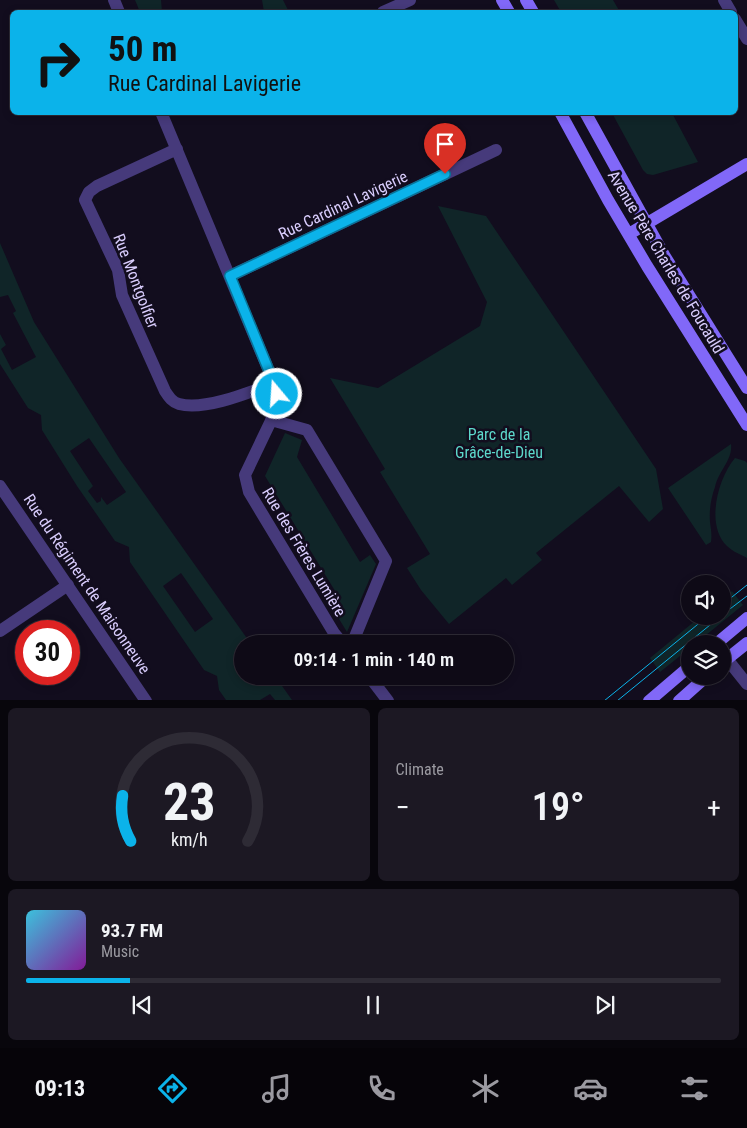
<!DOCTYPE html>
<meta charset="utf-8">
<style>
:root{--surface:#0e0a16;--page:#1c1823;--text:#f1f3f6;--muted:#9b9aa1;--line:#2e2b35;--accent:#0bb3ea}
body{margin:0;font-family:"Roboto Condensed",sans-serif;background:var(--page);color:var(--text);height:100vh;display:flex;flex-direction:column;font-size:19px;white-space:nowrap}
*{box-sizing:border-box;margin:0}
p{font-size:16px;color:var(--muted)}
.icon{flex:none;width:28px;height:28px;fill:none;stroke:currentColor;stroke-width:2;stroke-linecap:round;stroke-linejoin:round}
.map{position:relative;height:700px;overflow:hidden}
.drawer{display:flex;flex-direction:column;gap:8px;padding:8px;background:#08060c;flex:1}
.drawer>*{flex:none}
.banner{position:absolute;left:10px;top:10px;width:728px;height:105px;border-radius:8px;box-shadow:0 2px 8px #0003,0 0 0 1px var(--line);background:#0bb3ea;color:#111;overflow:hidden}
.controls{position:absolute;left:681px;top:575px;display:grid;gap:10px}
.controls a{display:grid;place-items:center;width:50px;height:50px;border-radius:50%;background:var(--surface);box-shadow:0 2px 8px #0003,0 0 0 1px var(--line);font-size:25px}
.speed{position:absolute;left:15px;top:620px;display:flex;gap:10px;font-size:25px;font-weight:700;text-align:center}
.speed>*{display:grid;place-content:center;width:65px;height:65px;border-radius:50%;background:var(--surface);box-shadow:0 2px 8px #0003,0 0 0 1px var(--line);line-height:1}
.speed .limit{border:8px solid #d22;background:#fff;color:#111}
.pin{position:absolute;display:grid;place-items:center;width:42px;height:42px;color:#fff;margin:-51px -21px;border-radius:50% 50% 50% 0;rotate:-45deg;box-shadow:0 0 5px #0007}
.pin .icon{rotate:45deg}
.me{position:absolute;width:55px;margin:-28px;rotate:342deg;stroke-linejoin:round;filter:drop-shadow(0 0 4px #0008)}
.turn{display:flex;align-items:center;gap:18px;height:105px;padding:0 15px;font-size:22px}
.turn .icon{width:65px;height:65px;stroke-width:2.5}
.turn b{display:block;font-size:35px;line-height:42px}
.big{font-size:38px;font-weight:600;line-height:1.1}
.drawer .tile{flex:1;display:flex;flex-direction:column;justify-content:center;gap:8px;min-width:0;padding:0 18px;border-radius:8px;background:var(--page)}
.drawer .dial{align-items:center;gap:0}
.dial svg{height:130px;overflow:visible;fill:none;stroke:var(--line);stroke-width:7;stroke-linecap:round;text-anchor:middle}
.dial text{fill:var(--text);stroke:none}
.song{display:flex;align-items:center;gap:15px}
.cover{width:60px;height:60px;border-radius:8px;background:linear-gradient(135deg,hsl(190 70% 55%),hsl(290 70% 35%))}
.played{height:5px;border-radius:2px;background:linear-gradient(90deg,var(--accent) 15%,var(--line) 15%)}
.keys{display:flex;justify-content:space-around;direction:ltr}
.heat{display:flex;justify-content:space-between;align-items:center;font-size:28px;direction:ltr}
.drawer .tiles{flex:1;display:grid;gap:8px;grid-template-columns:1fr 1fr}
.tile:last-child{grid-column:span 2}
.trip{position:absolute;left:234px;top:635px;width:280px;height:50px;border-radius:25px;background:var(--surface);box-shadow:0 2px 8px #0003,0 0 0 1px var(--line);font-weight:600;line-height:50px;text-align:center}
.dock{display:flex;height:80px;justify-content:space-around;align-items:center;background:#060409;color:var(--muted)}
.dock .icon{width:35px;height:35px}
.dock .selected{color:var(--accent)}
.dock b{font-size:22px;color:var(--text)}
.map>svg:first-child{display:block}
.green{fill:#102528;fill-rule:evenodd}
.lines{fill:none;stroke-linecap:round;stroke-linejoin:round}
.street{stroke:#463a7b;stroke-width:12}
.secondary{stroke:#8168f8;stroke-width:12}
.tram{stroke:#0bb3ea;stroke-width:1}
.route-casing{stroke:#077498;stroke-width:12}
.route{stroke:#0bb3ea;stroke-width:9}
.labels{text-anchor:middle;dominant-baseline:central;stroke-width:5;stroke-linejoin:round;paint-order:stroke}
.street-label{font-size:16px;fill:#d9cdfd;stroke:#120d1e}
.park-label{font-size:16px;fill:#5dd8cb;stroke:#120d1e}
</style>
<div class="map">
<svg width="747" height="701" viewBox="0 0 747 701">
<rect width="100%" height="100%" fill="#120d1e"/>
<path class="green" d="M 135,0 L 161,0 L 162,12 L 140,12 Z
M 262,0 L 283,0 L 289,12 L 264,12 Z
M 554,0 L 613,0 L 620,12 L 561,12 Z
M 612,113 L 672,113 L 698,162 L 653,175 L 647,174 L 643,170 Z
M 438,206 L 486,216 L 656,469 L 663,509 L 649,522 L 619,486 L 536,553 L 542,560 L 512,585 L 506,578 L 449,624 L 421,590 L 407,568 L 430,554 L 380,472 L 385,469 L 330,378 L 378,388 L 480,326 L 487,302 Z
M 0,243 L 34,322 L 119,458 L 251,644 L 242,644 L 242,676 L 275,676 L 292,700 L 275,700 L 270,694 L 260,700 L 226,700 L 219,690 L 217,676 L 204,670 L 130,562 L 129,547 L 115,541 L 77,486 L 42,430 L 41,415 L 28,408 L 0,364 L 0,334 L 6,345 L 1,349 L 12,370 L 36,357 L 13,313 L 16,311 L 8,295 L 0,297 ZM 89,438 L 126,492 L 107,505 L 101,497 L 101,501 L 97,503 L 88,491 L 93,486 L 70,451 ZM 181,573 L 213,619 L 195,632 L 163,586 Z
M 285,433 L 302,440 L 297,457 L 360,562 L 370,555 L 376,564 L 347,632 L 336,614 L 340,599 L 265,476 Z
M 731,444 C 733,460 719,470 715,487 C 711,498 709,510 710,522 C 711,530 712,534 711,542 L 706,545 L 668,488 Z
M 735,458 L 745,461 L 747,463 L 747,558 C 740,554 733,552 727,546 C 705,525 718,478 735,458 Z
M 732,591 L 743,605 L 695,644 L 690,644 L 690,648 L 660,672 L 650,658 L 701,616 L 722,616 L 723,599 Z"/>
<g class="lines">
<path class="street" d="M 114,0 L 119,12
M 724,0 L 731,12
M 383,12 L 410,0
M 735,19 L 747,39
M 161,112 L 264,359 L 274,383 L 279,404 L 245,475 L 249,492 L 334,633 L 343,644
M 177,149 L 97,186 L 89,192 L 85,200 L 118,270 L 122,295 L 165,391 C 169,397 172,402 179,404 C 205,411 250,392 274,383
M 230,276 L 496,150
M 271,420 L 307,430 L 386,561 L 352,644
M 0,486 L 146,701
M 0,631 L 68,585
M 727,659 L 747,684
M 369,676 L 388,701"/>
<path class="secondary" d="M 502,0 L 509,12
M 526,0 L 533,12
M 560,112 L 608,200 L 647,266 L 747,425
M 585,112 L 664,255 L 747,388
M 629,234 L 747,164
M 716,644 L 747,618
M 722,663 L 747,643
M 649,701 L 690,666
M 679,701 L 707,676"/>
<path class="tram" d="M 722,605 L 747,585
M 722,615 L 747,596
M 604,701 L 708,616
M 617,701 L 721,616"/>
</g>
<g class="lines">
<g class="route-casing">
<path id="route" d="M 277,394 L 274,383 L 230,276 L 445,174"/>
</g>
<use href="#route" class="route"/>
</g>
<g class="labels">
<g class="street-label">
<text transform="translate(343 205) rotate(-25)">Rue Cardinal Lavigerie</text>
<text transform="translate(666 262) rotate(59)">Avenue Père Charles de Foucauld</text>
<text transform="translate(136 281) rotate(69)">Rue Montgolfier</text>
<text transform="translate(304 552) rotate(59)">Rue des Frères Lumière</text>
<text transform="translate(87 584) rotate(56)">Rue du Régiment de Maisonneuve</text>
</g>
<g class="park-label">
<text x="499" y="434">Parc de la<tspan x="499" dy="18">Grâce-de-Dieu</tspan></text>
</g>
</g>
</svg>
<div class="controls">
<a><svg class="icon" aria-label="sound" viewBox="0 0 24 24"><path d="M4 9h4l5-4v14l-5-4H4zM17 9q2 3 0 6"/></svg></a>
<a><svg class="icon" aria-label="layers" viewBox="0 0 24 24"><path d="M12 4l9 5-9 5-9-5zM3 14l9 5 9-5"/></svg></a>
</div>
<div class="speed"><div class="limit">30</div></div>
<div class="pin" style="left:445px;top:174px;background:#d93025"><svg class="icon" aria-label="arrive" viewBox="0 0 24 24"><path d="M6 21V4h12l-3 4 3 4H6"/></svg></div>
<svg class="me" style="left:277px;top:394px" viewBox="-20 -20 40 40"><circle r="17" fill="#0bb3ea" stroke="#fff" stroke-width="3"/><path d="M0-11L8 9 0 5-8 9z" fill="#fff"/></svg>
<div class="trip">09:14 · 1 min · 140 m</div>
<div class="banner">
<div class="turn"><svg class="icon" aria-label="right" viewBox="0 0 24 24"><path d="M7 20v-9h11M14 6l5 5-5 5"/></svg><div><b>50 m</b>Rue Cardinal Lavigerie</div></div>
</div>
</div>
<section class="drawer">
<div class="tiles">
<div class="tile dial"><svg viewBox="0 0 100 80">
<path d="M14 69A42 42 0 1 1 86 69"/>
<path d="M14 69A42 42 0 0 1 9 41" stroke="#0bb3ea"/>
<text x="50" y="56" font-size="32" font-weight="700">23</text>
<text x="50" y="72" font-size="11">km/h</text>
</svg></div>
<div class="tile"><p>Climate</p>
<div class="heat"><a>−</a><b class="big">19°</b><a>+</a></div>
</div>
<div class="tile">
<div class="song"><i class="cover"></i><div><b>93.7 FM</b><p>Music</p></div></div>
<div class="played"></div>
<div class="keys"><svg class="icon" aria-label="previous" viewBox="0 0 24 24"><path d="M18 5L8 12l10 7zM5 5v14"/></svg><svg class="icon" aria-label="pause" viewBox="0 0 24 24"><path d="M8 5v14M16 5v14"/></svg><svg class="icon" aria-label="next" viewBox="0 0 24 24"><path d="M6 5l10 7-10 7zM19 5v14"/></svg></div>
</div>
</div>
</section>
<nav class="dock">
<b>09:13</b>
<svg class="icon selected" aria-label="directions" viewBox="0 0 24 24"><path d="M12 3l9 9-9 9-9-9zM9 14v-3h6M13 9l2 2-2 2"/></svg>
<svg class="icon" aria-label="music" viewBox="0 0 24 24"><path d="M9 18V5l10-2v13"/><circle cx="6" cy="18" r="3"/><circle cx="16" cy="16" r="3"/></svg>
<svg class="icon" aria-label="phone" viewBox="0 0 24 24"><path d="M5 4h4l2 5-3 2q2 4 5 5l2-3 5 2v4C11 20 4 13 5 4z"/></svg>
<svg class="icon" aria-label="climate" viewBox="0 0 24 24"><path d="M12 3v18M4 7l16 10M4 17L20 7"/></svg>
<svg class="icon" aria-label="car" viewBox="0 0 24 24"><path d="M5 17H2v-5l4-1 3-4h7l3 4 3 1v5h-3M9 17h6M6 11h13"/><circle cx="7" cy="17" r="2"/><circle cx="17" cy="17" r="2"/></svg>
<svg class="icon" aria-label="filters" viewBox="0 0 24 24"><path d="M4 7h16M4 17h16"/><circle cx="9" cy="7" r="2"/><circle cx="15" cy="17" r="2"/></svg>
</nav>
